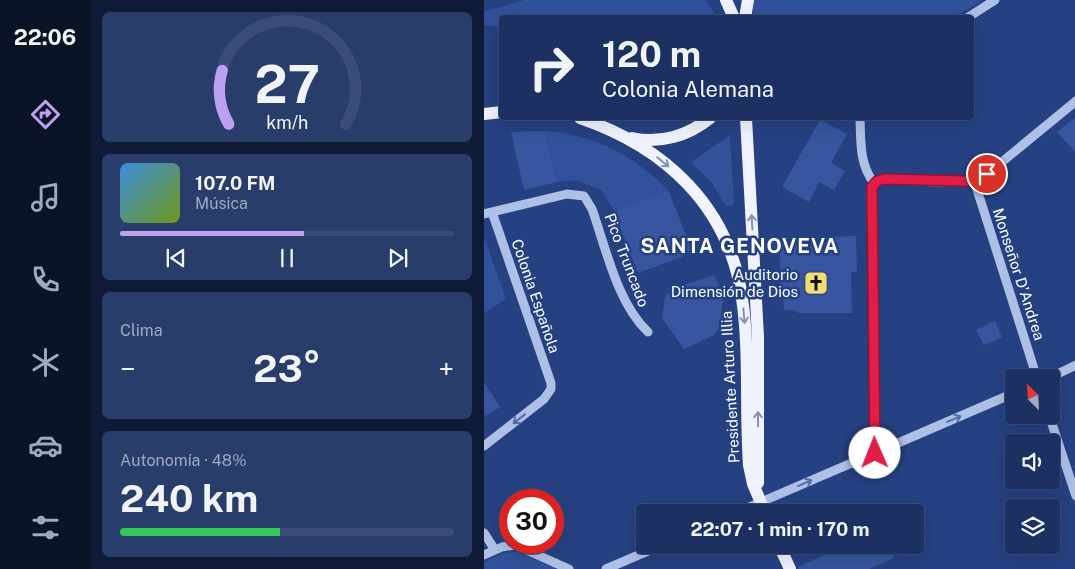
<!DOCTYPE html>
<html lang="es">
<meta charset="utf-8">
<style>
:root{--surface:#1c3162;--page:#293d6b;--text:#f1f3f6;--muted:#a0a9be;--line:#3a4c77;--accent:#bca0f2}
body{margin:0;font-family:"Public Sans",sans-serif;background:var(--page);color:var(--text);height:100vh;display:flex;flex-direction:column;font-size:19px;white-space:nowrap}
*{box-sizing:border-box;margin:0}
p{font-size:16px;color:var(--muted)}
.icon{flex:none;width:28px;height:28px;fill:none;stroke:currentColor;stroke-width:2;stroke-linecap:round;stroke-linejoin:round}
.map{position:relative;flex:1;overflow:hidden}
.drawer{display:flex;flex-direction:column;gap:12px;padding:12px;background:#0f1b36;width:394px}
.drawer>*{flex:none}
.top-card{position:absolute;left:15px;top:15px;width:475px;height:105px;border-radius:5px;box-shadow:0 5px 20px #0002,0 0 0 1px var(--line);background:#1c3162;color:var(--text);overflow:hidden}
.needle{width:32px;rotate:336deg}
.tools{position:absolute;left:521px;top:369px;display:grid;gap:10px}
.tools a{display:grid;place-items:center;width:55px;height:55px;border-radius:5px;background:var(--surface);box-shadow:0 5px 20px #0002,0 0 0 1px var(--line);font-size:25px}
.speed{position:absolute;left:15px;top:489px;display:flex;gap:10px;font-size:25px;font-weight:700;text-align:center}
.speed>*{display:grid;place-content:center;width:65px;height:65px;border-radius:50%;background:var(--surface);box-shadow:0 5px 20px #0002,0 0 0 1px var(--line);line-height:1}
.speed .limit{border:8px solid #d22;background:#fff;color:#111}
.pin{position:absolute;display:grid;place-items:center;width:42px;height:42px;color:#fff;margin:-21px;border:2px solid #fff;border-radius:50%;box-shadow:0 1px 5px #0007}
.me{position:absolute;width:55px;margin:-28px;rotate:359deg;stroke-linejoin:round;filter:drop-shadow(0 0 4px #0008)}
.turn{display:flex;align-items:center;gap:18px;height:105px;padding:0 20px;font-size:22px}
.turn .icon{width:65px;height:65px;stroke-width:2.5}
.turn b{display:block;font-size:35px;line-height:42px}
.big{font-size:38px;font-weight:700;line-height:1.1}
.drawer .card{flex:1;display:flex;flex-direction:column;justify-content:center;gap:8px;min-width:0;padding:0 18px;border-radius:8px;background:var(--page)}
.drawer .dial{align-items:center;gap:0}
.dial svg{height:130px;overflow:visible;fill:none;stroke:var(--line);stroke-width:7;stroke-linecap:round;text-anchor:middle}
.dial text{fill:var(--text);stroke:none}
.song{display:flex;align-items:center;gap:15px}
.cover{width:60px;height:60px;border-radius:8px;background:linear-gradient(135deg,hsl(210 70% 55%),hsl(80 70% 35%))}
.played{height:5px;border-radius:2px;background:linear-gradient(90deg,var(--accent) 55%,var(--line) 55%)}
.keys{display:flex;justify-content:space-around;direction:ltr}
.heat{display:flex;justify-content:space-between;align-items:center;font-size:28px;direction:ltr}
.charge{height:8px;border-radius:4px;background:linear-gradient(90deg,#34c759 48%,var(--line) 0)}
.trip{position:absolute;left:152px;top:504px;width:288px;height:50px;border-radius:5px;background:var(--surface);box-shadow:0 5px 20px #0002,0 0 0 1px var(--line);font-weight:700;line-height:50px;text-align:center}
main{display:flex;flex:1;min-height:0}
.dock{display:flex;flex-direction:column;width:90px;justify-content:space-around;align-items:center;background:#0b1427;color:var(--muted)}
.dock .icon{width:35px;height:35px}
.dock .selected{color:var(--accent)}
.dock b{font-size:22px;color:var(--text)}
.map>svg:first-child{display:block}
.green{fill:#31519a}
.building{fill:#37569f}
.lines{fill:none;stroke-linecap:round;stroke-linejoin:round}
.minor{stroke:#afc0e7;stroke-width:9}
.major{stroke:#f0f3fd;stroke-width:12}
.oneway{stroke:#8191b9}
.oneway2{stroke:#566da5}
.route-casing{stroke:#92132f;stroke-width:12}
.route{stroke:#e11d48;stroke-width:9}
.labels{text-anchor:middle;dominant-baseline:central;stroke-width:5;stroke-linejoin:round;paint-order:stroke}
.street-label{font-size:15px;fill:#fff;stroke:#264182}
.poi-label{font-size:15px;fill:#fff;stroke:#264182;text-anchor:end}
.district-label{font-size:20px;font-weight:bold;letter-spacing:1px;fill:#fff;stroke:#264182}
</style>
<main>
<nav class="dock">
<b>22:06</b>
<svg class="icon selected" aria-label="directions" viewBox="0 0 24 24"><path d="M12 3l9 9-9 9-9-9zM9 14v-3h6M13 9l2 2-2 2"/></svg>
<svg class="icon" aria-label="music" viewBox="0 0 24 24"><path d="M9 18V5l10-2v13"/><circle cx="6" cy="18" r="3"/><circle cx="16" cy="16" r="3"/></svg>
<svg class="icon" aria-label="phone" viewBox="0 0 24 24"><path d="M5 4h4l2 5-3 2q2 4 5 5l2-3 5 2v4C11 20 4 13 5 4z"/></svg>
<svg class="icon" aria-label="climate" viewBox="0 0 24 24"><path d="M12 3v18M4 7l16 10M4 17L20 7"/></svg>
<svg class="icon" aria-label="car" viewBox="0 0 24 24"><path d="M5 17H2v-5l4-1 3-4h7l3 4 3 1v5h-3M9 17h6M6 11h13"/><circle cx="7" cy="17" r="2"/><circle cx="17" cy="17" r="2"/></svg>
<svg class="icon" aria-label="filters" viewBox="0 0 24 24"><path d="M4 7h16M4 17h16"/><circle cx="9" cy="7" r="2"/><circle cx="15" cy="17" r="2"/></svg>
</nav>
<section class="drawer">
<div class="card dial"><svg viewBox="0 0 100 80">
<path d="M14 69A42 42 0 1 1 86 69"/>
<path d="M14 69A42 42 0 0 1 10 36" stroke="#bca0f2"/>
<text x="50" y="56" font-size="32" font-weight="700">27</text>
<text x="50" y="72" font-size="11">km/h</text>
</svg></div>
<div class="card">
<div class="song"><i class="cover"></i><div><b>107.0 FM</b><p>Música</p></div></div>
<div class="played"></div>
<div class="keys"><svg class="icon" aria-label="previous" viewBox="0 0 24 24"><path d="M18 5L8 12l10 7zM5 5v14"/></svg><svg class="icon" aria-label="pause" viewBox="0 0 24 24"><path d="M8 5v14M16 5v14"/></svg><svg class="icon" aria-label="next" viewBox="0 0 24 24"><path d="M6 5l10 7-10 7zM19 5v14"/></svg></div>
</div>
<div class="card"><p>Clima</p>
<div class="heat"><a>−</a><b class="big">23°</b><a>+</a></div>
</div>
<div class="card"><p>Autonomía · 48%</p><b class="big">240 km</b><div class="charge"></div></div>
</section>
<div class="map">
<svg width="592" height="569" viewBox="0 0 592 569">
<rect width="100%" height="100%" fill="#264182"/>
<path class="green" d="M 40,0 L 222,0 L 233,17 L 18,18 L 17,27 L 0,25 L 0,12 Z
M 269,0 L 499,0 L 471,17 L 269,18 Z
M 61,131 C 110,134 150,156 184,190 L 130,211 L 117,190 L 92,180 L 73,182 Z
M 246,135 L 250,205 L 242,206 L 228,183 L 207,162 Z
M 0,237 L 22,299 L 0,313 Z
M 31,552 L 35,553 L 74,569 L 0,569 L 0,562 L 19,553 Z"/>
<path class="building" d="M 592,117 L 592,153 L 573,132 Z
M 336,120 L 363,134 L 347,163 L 361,171 L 350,190 L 335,182 L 325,202 L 298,187 Z
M 61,131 L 73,182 L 40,190 L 27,132 Z
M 184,190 L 207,247 L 206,251 L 198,257 L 154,273 L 130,211 Z
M 372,236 L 373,272 L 367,272 L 368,313 L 315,313 L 311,310 L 300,310 L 299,297 L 296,294 L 296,246 L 344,246 L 344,237 Z
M 230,275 L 239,296 L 237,325 L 230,335 L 200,349 L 178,318 L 181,297 L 191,286 L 197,286 Z
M 511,321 L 518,337 L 500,345 L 492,330 Z
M 0,382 L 16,407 L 0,417 Z
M 363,545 L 378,545 L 381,551 L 395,545 L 404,545 L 410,558 L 385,569 L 314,569 L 314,567 Z"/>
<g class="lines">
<path class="minor" d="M 483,18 L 511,0
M 376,118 C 377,141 375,164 390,183
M 490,180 L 553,378
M 390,183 L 387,193 L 391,453
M 390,183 L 401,179 C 432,180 481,188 507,171 L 592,101
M 0,214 L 83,194 L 100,196 L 108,209 C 122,248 133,303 164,332
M 565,378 L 592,365
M 565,415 L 592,496
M 0,446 L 60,399 L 67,389 L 67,383 L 8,212
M 254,512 L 530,393
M 0,533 L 11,550
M 0,555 L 18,547 L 31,545 L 85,569
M 122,569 L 178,545"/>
<path class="major" d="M 242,0 L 250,18
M 261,18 L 264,0
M 0,114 L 18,112
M 96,118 C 181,147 245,206 258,298 C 266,353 261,410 265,465 L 269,484 L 281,512
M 262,118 L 274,337 L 274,483
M 148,138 C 176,144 204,136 226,118
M 295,545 L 306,569"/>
</g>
<defs><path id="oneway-shaft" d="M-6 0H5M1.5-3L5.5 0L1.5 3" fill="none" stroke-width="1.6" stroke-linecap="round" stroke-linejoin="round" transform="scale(1.25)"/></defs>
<g class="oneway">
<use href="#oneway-shaft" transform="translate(179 162) rotate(39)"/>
<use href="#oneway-shaft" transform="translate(268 222) rotate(-93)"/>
<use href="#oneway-shaft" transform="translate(260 316) rotate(85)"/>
<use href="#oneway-shaft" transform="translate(274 419) rotate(-90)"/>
</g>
<g class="oneway2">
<use href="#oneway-shaft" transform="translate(35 419) rotate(142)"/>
<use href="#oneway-shaft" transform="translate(470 419) rotate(-23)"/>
<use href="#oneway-shaft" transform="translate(321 483) rotate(-24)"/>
</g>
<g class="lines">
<g class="route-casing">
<path id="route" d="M 391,453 L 388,187 L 393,181 L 401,179 L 480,181 L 490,180 L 503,174"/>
</g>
<use href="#route" class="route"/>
</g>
<defs>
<g id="church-square" transform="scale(1.25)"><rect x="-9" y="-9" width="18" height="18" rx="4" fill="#f0de74" stroke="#264182"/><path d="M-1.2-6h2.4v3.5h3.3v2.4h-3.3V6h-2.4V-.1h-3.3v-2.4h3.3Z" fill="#111"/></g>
</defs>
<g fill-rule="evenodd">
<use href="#church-square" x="332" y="283"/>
</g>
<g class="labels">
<g class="street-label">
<text transform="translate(143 260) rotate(69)">Pico Truncado</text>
<text transform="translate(535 274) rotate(72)">Monseñor D'Andrea</text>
<text transform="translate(52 296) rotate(71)">Colonia Española</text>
<text transform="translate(246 387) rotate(-93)">Presidente Arturo Illia</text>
</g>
<g class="poi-label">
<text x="314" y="274">Auditorio<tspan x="314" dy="17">Dimensión de Dios</tspan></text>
</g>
<g class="district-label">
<text x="256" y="246">SANTA GENOVEVA</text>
</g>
</g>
</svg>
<div class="tools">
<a><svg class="needle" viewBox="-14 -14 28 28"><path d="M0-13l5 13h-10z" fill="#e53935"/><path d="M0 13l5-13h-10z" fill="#a0a9be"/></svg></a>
<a><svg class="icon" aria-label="sound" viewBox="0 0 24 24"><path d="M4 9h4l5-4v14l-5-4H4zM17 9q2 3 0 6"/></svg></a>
<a><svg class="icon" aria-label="layers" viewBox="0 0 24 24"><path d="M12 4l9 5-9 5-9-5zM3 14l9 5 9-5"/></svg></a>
</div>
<div class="speed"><div class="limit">30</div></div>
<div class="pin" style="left:503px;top:174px;background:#d93025"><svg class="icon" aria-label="arrive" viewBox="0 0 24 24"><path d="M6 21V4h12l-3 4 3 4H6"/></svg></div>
<svg class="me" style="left:391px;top:453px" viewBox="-20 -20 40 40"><circle r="19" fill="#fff"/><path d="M0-13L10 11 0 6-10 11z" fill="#e11d48"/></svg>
<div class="trip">22:07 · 1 min · 170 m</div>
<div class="top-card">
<div class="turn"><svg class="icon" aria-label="right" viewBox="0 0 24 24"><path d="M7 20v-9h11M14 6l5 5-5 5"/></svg><div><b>120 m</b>Colonia Alemana</div></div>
</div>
</div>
</main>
